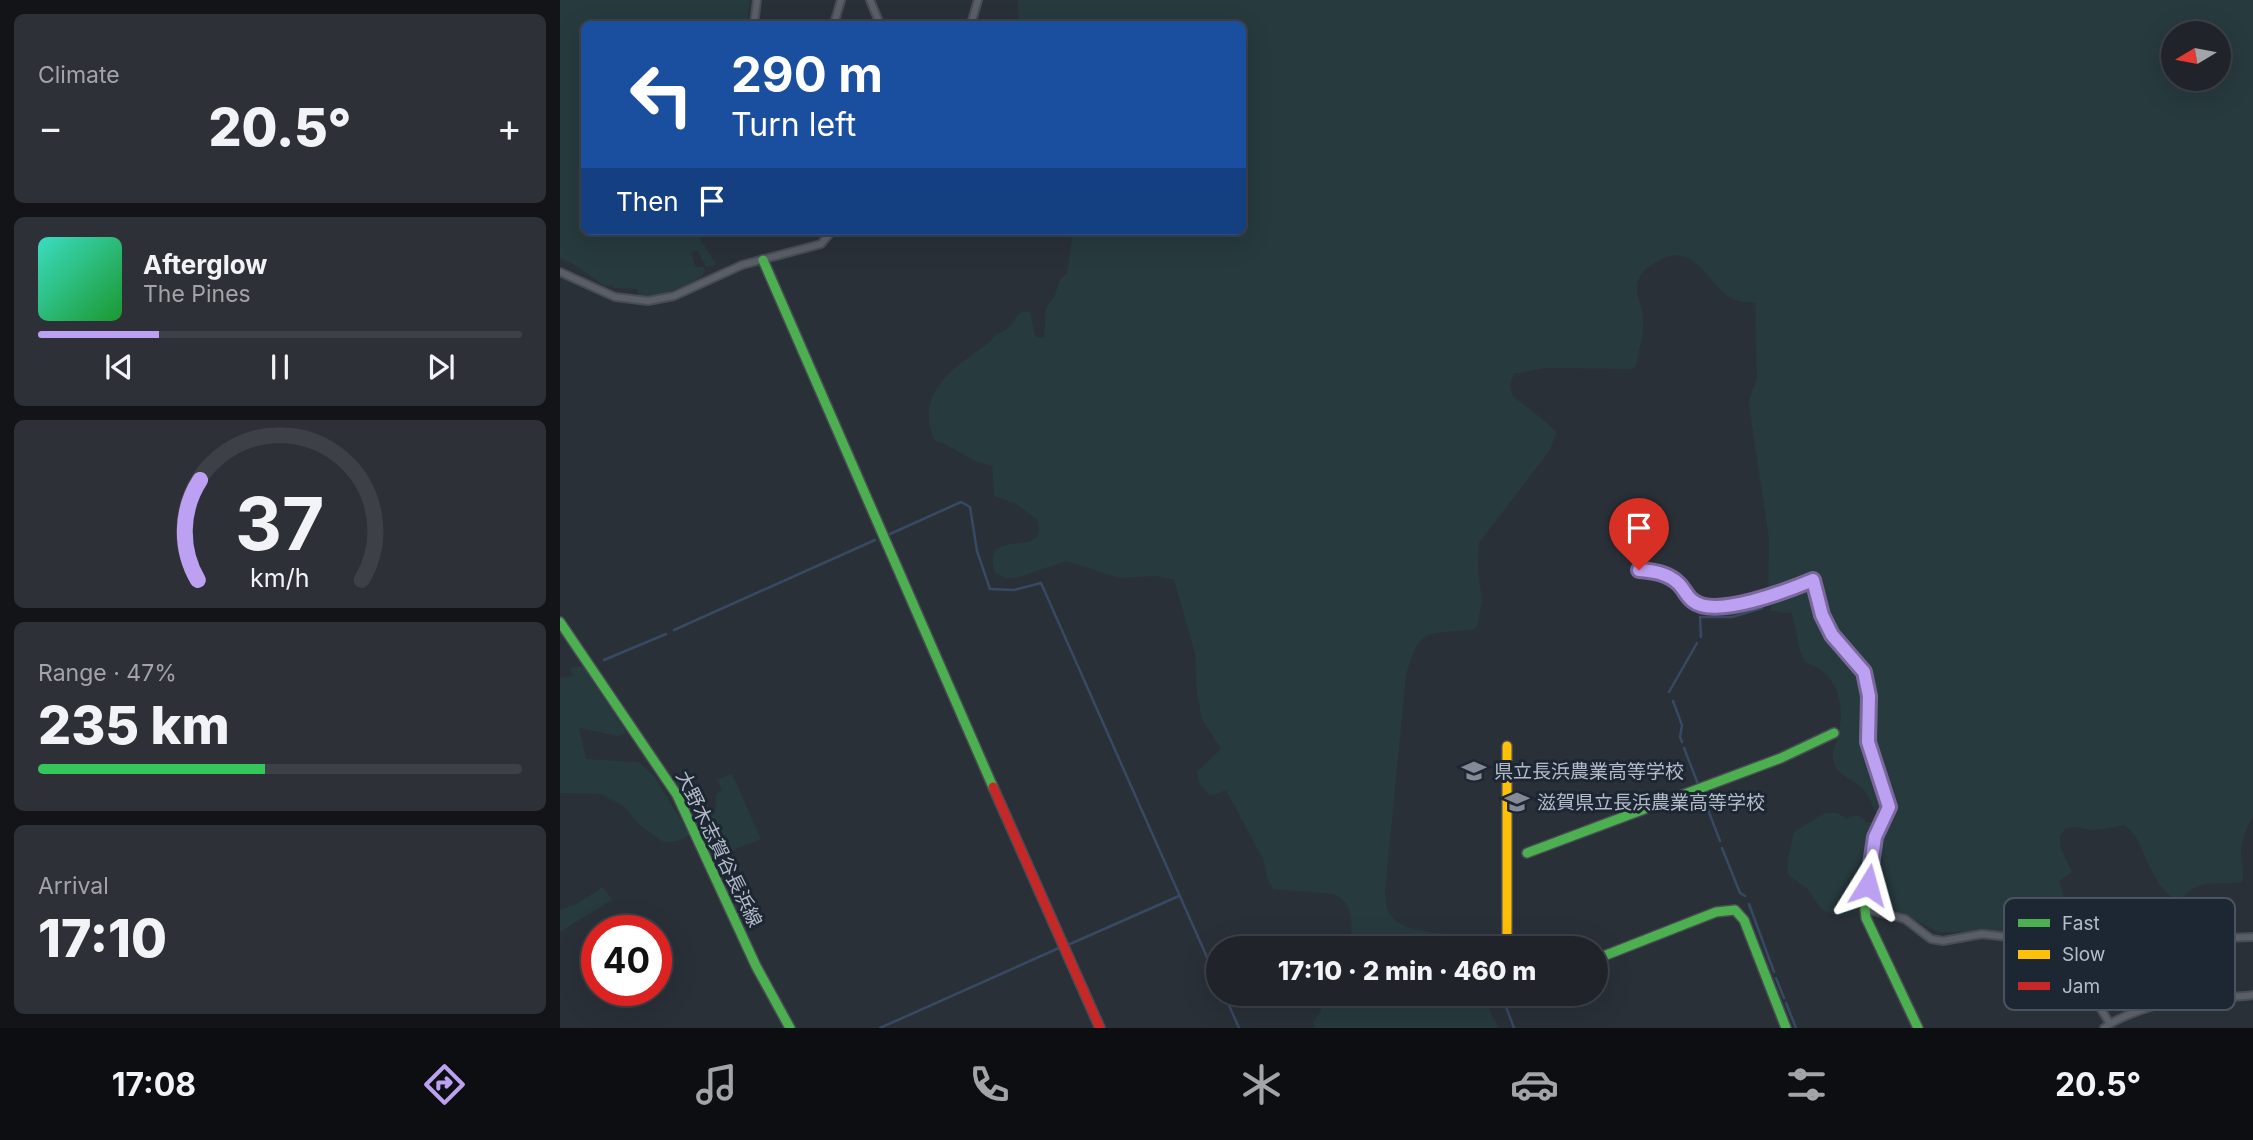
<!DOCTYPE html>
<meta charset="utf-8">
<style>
:root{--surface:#20242a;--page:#2d3036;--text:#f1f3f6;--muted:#a2a4a8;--line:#3d4147;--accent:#bca0f2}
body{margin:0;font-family:Inter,"Noto Sans JP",sans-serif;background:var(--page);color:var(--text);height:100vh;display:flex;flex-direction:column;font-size:26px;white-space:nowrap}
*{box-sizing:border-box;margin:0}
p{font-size:23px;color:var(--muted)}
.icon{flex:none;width:38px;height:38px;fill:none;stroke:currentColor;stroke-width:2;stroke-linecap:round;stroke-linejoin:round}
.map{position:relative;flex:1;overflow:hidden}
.details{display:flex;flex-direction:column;gap:14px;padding:14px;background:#121417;width:560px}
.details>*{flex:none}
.hud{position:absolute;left:21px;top:21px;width:665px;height:214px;border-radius:10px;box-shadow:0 7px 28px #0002,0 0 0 2px var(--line);background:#1a4fa0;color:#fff;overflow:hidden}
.needle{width:46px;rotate:260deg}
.buttons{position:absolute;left:1601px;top:21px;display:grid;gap:14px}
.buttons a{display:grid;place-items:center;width:70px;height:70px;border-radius:50%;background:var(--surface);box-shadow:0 7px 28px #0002,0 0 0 2px var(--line);font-size:35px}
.speed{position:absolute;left:21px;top:915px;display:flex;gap:14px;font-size:35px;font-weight:700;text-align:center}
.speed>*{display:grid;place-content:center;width:91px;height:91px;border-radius:50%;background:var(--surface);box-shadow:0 7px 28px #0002,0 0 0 2px var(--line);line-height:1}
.speed .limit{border:10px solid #d22;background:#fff;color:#111}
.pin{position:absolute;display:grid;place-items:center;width:60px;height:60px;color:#fff;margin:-72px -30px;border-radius:50% 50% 50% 0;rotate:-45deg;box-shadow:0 0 7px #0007}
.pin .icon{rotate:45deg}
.me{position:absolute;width:77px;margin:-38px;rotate:8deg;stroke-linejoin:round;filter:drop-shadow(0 0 5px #0008)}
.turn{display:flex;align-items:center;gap:24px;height:147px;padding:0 35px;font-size:32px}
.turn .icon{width:91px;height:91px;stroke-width:2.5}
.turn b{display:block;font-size:49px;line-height:60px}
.then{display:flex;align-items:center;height:66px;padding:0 35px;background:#0003;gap:14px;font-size:26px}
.big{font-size:52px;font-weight:800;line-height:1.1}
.details .tile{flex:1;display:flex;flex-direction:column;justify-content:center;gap:10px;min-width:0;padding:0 24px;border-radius:10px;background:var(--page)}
.details .dial{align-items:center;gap:0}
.dial svg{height:182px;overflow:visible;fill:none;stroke:var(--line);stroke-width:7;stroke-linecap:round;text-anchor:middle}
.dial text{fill:var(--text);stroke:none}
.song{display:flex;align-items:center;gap:21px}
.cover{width:84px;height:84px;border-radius:10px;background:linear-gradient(135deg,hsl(170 70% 55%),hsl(130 70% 35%))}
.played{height:7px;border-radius:4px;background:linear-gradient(90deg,var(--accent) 25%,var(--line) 25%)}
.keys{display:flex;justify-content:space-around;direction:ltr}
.heat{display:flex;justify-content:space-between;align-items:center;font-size:38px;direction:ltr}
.charge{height:10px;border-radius:5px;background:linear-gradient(90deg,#34c759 47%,var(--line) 0)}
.trip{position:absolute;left:646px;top:936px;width:402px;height:70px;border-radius:35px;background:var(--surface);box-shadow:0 7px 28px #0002,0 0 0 2px var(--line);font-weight:800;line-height:70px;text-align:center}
.tabs{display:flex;height:112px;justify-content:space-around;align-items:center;background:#0d0e11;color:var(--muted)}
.tabs .icon{width:49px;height:49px}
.tabs .current{color:var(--accent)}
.tabs b{font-size:32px;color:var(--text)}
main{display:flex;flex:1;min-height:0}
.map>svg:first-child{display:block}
.green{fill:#273a3e;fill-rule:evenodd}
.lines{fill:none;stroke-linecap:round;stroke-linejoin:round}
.stream{stroke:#384963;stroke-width:2.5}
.street-casing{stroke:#484c53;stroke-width:10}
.fast-casing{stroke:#484c53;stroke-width:12}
.slow-casing{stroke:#484c53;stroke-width:12}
.jam-casing{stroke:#484c53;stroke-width:12}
.street{stroke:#5a5e66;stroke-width:6}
.fast{stroke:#4caf50;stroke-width:9}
.slow{stroke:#ffc107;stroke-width:9}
.jam{stroke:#c62828;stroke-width:9}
.route-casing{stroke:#7a689d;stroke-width:18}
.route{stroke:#bca0f2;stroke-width:12}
.labels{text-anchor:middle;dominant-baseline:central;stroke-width:6;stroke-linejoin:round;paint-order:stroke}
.poi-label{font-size:19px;fill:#b4bcc9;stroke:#1d2633;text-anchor:start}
.street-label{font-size:19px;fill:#b4bcc9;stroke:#1d2633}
.key{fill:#1d2633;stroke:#4a5360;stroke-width:2}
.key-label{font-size:19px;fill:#b4bcc9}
</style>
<main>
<section class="details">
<div class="tile"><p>Climate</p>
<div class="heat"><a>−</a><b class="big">20.5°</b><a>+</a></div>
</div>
<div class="tile">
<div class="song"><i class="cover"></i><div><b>Afterglow</b><p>The Pines</p></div></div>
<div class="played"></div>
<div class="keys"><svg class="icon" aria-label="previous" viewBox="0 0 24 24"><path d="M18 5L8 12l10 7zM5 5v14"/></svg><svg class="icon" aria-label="pause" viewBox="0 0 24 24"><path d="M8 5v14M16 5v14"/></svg><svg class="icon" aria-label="next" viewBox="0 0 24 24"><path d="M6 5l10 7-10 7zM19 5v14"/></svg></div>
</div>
<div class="tile dial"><svg viewBox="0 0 100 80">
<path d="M14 69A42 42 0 1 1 86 69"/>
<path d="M14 69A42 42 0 0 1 15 25" stroke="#bca0f2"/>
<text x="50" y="56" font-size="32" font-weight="700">37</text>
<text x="50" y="72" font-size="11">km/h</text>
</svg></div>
<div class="tile"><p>Range · 47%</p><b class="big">235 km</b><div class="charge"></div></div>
<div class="tile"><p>Arrival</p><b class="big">17:10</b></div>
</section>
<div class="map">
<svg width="1693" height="1028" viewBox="0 0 1693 1028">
<rect width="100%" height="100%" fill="#2a3038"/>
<path class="green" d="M 0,0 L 190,0 L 187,24 L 24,24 L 24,231 L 132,231 L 138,235 L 156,265 L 146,267 L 137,250 L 131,252 L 135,267 L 143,267 L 145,271 C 139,285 96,296 80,297 L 77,289 L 54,288 L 53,285 L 45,286 L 13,264 L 0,258 Z
M 458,0 L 1693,0 L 1693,816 C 1687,827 1681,841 1681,854 C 1681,864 1685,872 1682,882 C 1657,886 1637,877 1622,900 C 1600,901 1585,854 1576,837 C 1573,832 1568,829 1564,825 C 1555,827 1545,829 1535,830 C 1521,831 1509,820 1500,836 L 1501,849 L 1512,872 L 1499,881 C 1501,886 1502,892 1504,897 C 1513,915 1542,951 1538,971 L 1528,979 L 1515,980 L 1479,943 L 1455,933 L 1379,932 L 1351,918 L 1321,907 L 1278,917 L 1261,909 L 1247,888 L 1231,877 L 1227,871 L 1228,858 L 1234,832 L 1265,813 L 1277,813 L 1287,819 C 1296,812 1300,817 1308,823 L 1314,822 L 1317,816 C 1313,808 1309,794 1302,788 C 1293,779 1279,777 1274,763 C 1270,753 1277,741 1279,732 C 1285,701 1276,672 1245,662 L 1240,651 L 1232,613 L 1211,611 L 1208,586 L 1209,538 L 1190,412 L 1189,399 L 1197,380 L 1195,303 C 1184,302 1174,302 1165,294 C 1144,276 1131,241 1096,262 C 1088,267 1081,272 1078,281 C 1074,293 1082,304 1083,317 C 1085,332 1079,350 1076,365 L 1072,369 L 986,368 L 954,374 L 950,385 L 953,397 C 969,408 983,419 997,432 L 990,450 L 919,543 L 918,569 L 922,600 L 917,627 L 912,630 C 865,635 861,626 846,675 L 825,892 C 826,898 826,908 829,913 C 846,941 895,924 918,948 L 786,948 C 795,932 795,902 774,894 L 713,889 L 707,878 L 704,861 L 666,790 L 654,795 L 648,794 L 640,784 L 637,772 L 661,749 L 642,719 L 637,692 L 635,653 L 614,580 L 596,576 L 559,578 L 506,561 L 456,578 L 446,578 L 435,573 C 422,532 469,551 477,536 C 481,530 478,525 477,519 L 456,504 L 434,496 L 432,466 C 411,462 395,447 374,440 C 354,390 396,367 431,341 C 436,332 444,333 450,326 C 457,318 455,314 467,311 L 471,315 L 475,336 L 484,338 L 486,308 L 495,295 L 500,280 L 507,273 L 512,239 L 509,234 L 490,231 L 682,231 L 682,24 L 459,24 ZM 1614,33 L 1659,33 L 1659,79 L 1614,79 Z
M 17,666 L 23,667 L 66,732 L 58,736 L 19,728 L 26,759 L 78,762 L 95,777 L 130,835 L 117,841 L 105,843 L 78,824 L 65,807 L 41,794 L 0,793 L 0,678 L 13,676 L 10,668 Z
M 172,774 L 201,839 L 159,856 L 145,819 L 156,810 L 156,794 L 162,790 L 157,780 Z
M 43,887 L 52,900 L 0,932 L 0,910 L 16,904 Z
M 759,994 L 929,994 L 930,1012 L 939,1028 L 754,1028 L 754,1021 L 761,1011 Z"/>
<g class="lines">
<path class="stream" d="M 330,534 L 401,502 L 410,507 L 417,551 L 430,589 L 454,590 L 481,583 L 658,982
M 114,630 L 315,540
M 1141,637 L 1140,617 L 1172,617 L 1202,608 L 1206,600
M 44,660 L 106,634
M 1109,692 L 1137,643
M 1113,701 L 1122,725 L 1120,737 L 1122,742
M 1124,748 L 1138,784
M 1142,794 L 1160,841
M 1162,848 L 1180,893 L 1185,896
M 1189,904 L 1214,972
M 510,944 L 619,896
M 1216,978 L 1224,998
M 664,994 L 679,1028
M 1226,1003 L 1236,1028
M 946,1007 L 954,1028
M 320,1028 L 499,948"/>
<g class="street-casing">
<path id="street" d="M 310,0 L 320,24
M 194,24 L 197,0
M 274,24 L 281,0
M 411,24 L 418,0
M 0,272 L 55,297 L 88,301 L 114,296 L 182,265 L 261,244 L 272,231
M 1305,909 L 1345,919 L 1371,939 L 1383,941 L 1422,934 L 1449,937 L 1473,951 L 1498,977 L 1529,989 L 1550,1024
M 1634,934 L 1666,938 L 1693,937
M 1544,1028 C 1562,1014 1609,1000 1632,997 C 1653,995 1673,999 1693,995"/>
</g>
<g class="fast-casing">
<path id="fast" d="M 203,260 L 433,787
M 1079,571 C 1096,571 1112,574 1123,588 C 1126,593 1129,598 1133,601 C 1160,619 1226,591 1253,580 L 1262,615 L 1272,635 L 1304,672 L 1309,696 L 1308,742 L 1329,807 L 1315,837 L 1305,909 L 1306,918 L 1358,1028
M 0,622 L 117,795 L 196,966 L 230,1028
M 967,853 L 1221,758 L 1274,733
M 1036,959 L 1156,912 L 1175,910 L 1184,920 L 1226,1028"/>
</g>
<g class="slow-casing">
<path id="slow" d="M 947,746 L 947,948"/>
</g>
<g class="jam-casing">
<path id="jam" d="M 433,787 L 540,1028"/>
</g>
<use href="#street" class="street"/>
<use href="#fast" class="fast"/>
<use href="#slow" class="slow"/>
<use href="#jam" class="jam"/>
</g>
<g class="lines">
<g class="route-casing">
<path id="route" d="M 1079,570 C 1093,571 1108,573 1119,584 C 1124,589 1127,597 1133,601 C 1155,619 1229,590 1253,580 L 1262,615 L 1272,635 L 1304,672 L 1309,696 L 1308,742 L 1329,807 L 1315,837 L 1308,885"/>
</g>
<use href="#route" class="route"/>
</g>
<defs>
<g id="school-bare" transform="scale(1.89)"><path d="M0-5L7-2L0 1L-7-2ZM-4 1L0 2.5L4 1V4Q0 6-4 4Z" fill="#848b96" stroke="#1d2633" stroke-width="2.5" paint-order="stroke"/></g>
</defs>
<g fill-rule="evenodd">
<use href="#school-bare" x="914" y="771"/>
<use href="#school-bare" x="957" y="802"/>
</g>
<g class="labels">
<g class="poi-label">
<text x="934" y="771">県立長浜農業高等学校</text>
<text x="977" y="802">滋賀県立長浜農業高等学校</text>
</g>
<g class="street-label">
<text transform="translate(159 849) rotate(64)">大野木志賀谷長浜線</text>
</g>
</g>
<rect x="1444" y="898" width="231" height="112" rx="10" class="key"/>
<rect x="1458" y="919" width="32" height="8" fill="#4caf50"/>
<rect x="1458" y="950" width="32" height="9" fill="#ffc107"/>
<rect x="1458" y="982" width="32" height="8" fill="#c62828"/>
<g class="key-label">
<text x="1502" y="930">Fast</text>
<text x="1502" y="961">Slow</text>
<text x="1502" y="993">Jam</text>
</g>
</svg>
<div class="buttons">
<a><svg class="needle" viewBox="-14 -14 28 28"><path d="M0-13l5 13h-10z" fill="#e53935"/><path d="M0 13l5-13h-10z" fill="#a2a4a8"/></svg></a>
</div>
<div class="speed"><div class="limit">40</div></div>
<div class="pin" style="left:1079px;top:570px;background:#d93025"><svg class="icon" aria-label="arrive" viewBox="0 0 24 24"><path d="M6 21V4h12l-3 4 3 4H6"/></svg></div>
<svg class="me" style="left:1308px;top:885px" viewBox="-20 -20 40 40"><path d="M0-17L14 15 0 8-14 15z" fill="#bca0f2" stroke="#fff" stroke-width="4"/></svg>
<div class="trip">17:10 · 2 min · 460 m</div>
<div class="hud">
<div class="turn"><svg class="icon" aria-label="left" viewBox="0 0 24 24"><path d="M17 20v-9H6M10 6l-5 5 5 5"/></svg><div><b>290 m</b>Turn left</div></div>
<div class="then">Then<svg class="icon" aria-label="arrive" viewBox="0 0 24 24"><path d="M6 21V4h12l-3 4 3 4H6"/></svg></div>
</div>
</div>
</main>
<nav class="tabs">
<b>17:08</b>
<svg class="icon current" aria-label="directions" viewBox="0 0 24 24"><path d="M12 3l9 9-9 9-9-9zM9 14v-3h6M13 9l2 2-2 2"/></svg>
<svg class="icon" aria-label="music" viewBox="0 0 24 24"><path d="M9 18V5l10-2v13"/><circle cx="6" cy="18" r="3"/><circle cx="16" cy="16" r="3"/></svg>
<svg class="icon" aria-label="phone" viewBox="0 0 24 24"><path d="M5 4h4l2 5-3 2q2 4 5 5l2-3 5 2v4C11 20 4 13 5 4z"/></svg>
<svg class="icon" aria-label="climate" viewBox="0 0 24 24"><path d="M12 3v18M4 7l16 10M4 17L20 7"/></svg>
<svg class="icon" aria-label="car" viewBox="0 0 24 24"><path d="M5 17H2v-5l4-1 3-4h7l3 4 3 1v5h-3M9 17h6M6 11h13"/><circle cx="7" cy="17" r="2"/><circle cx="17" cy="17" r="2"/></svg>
<svg class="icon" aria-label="filters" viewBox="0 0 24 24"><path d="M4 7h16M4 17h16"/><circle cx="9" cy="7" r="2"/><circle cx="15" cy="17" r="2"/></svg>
<b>20.5°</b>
</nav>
